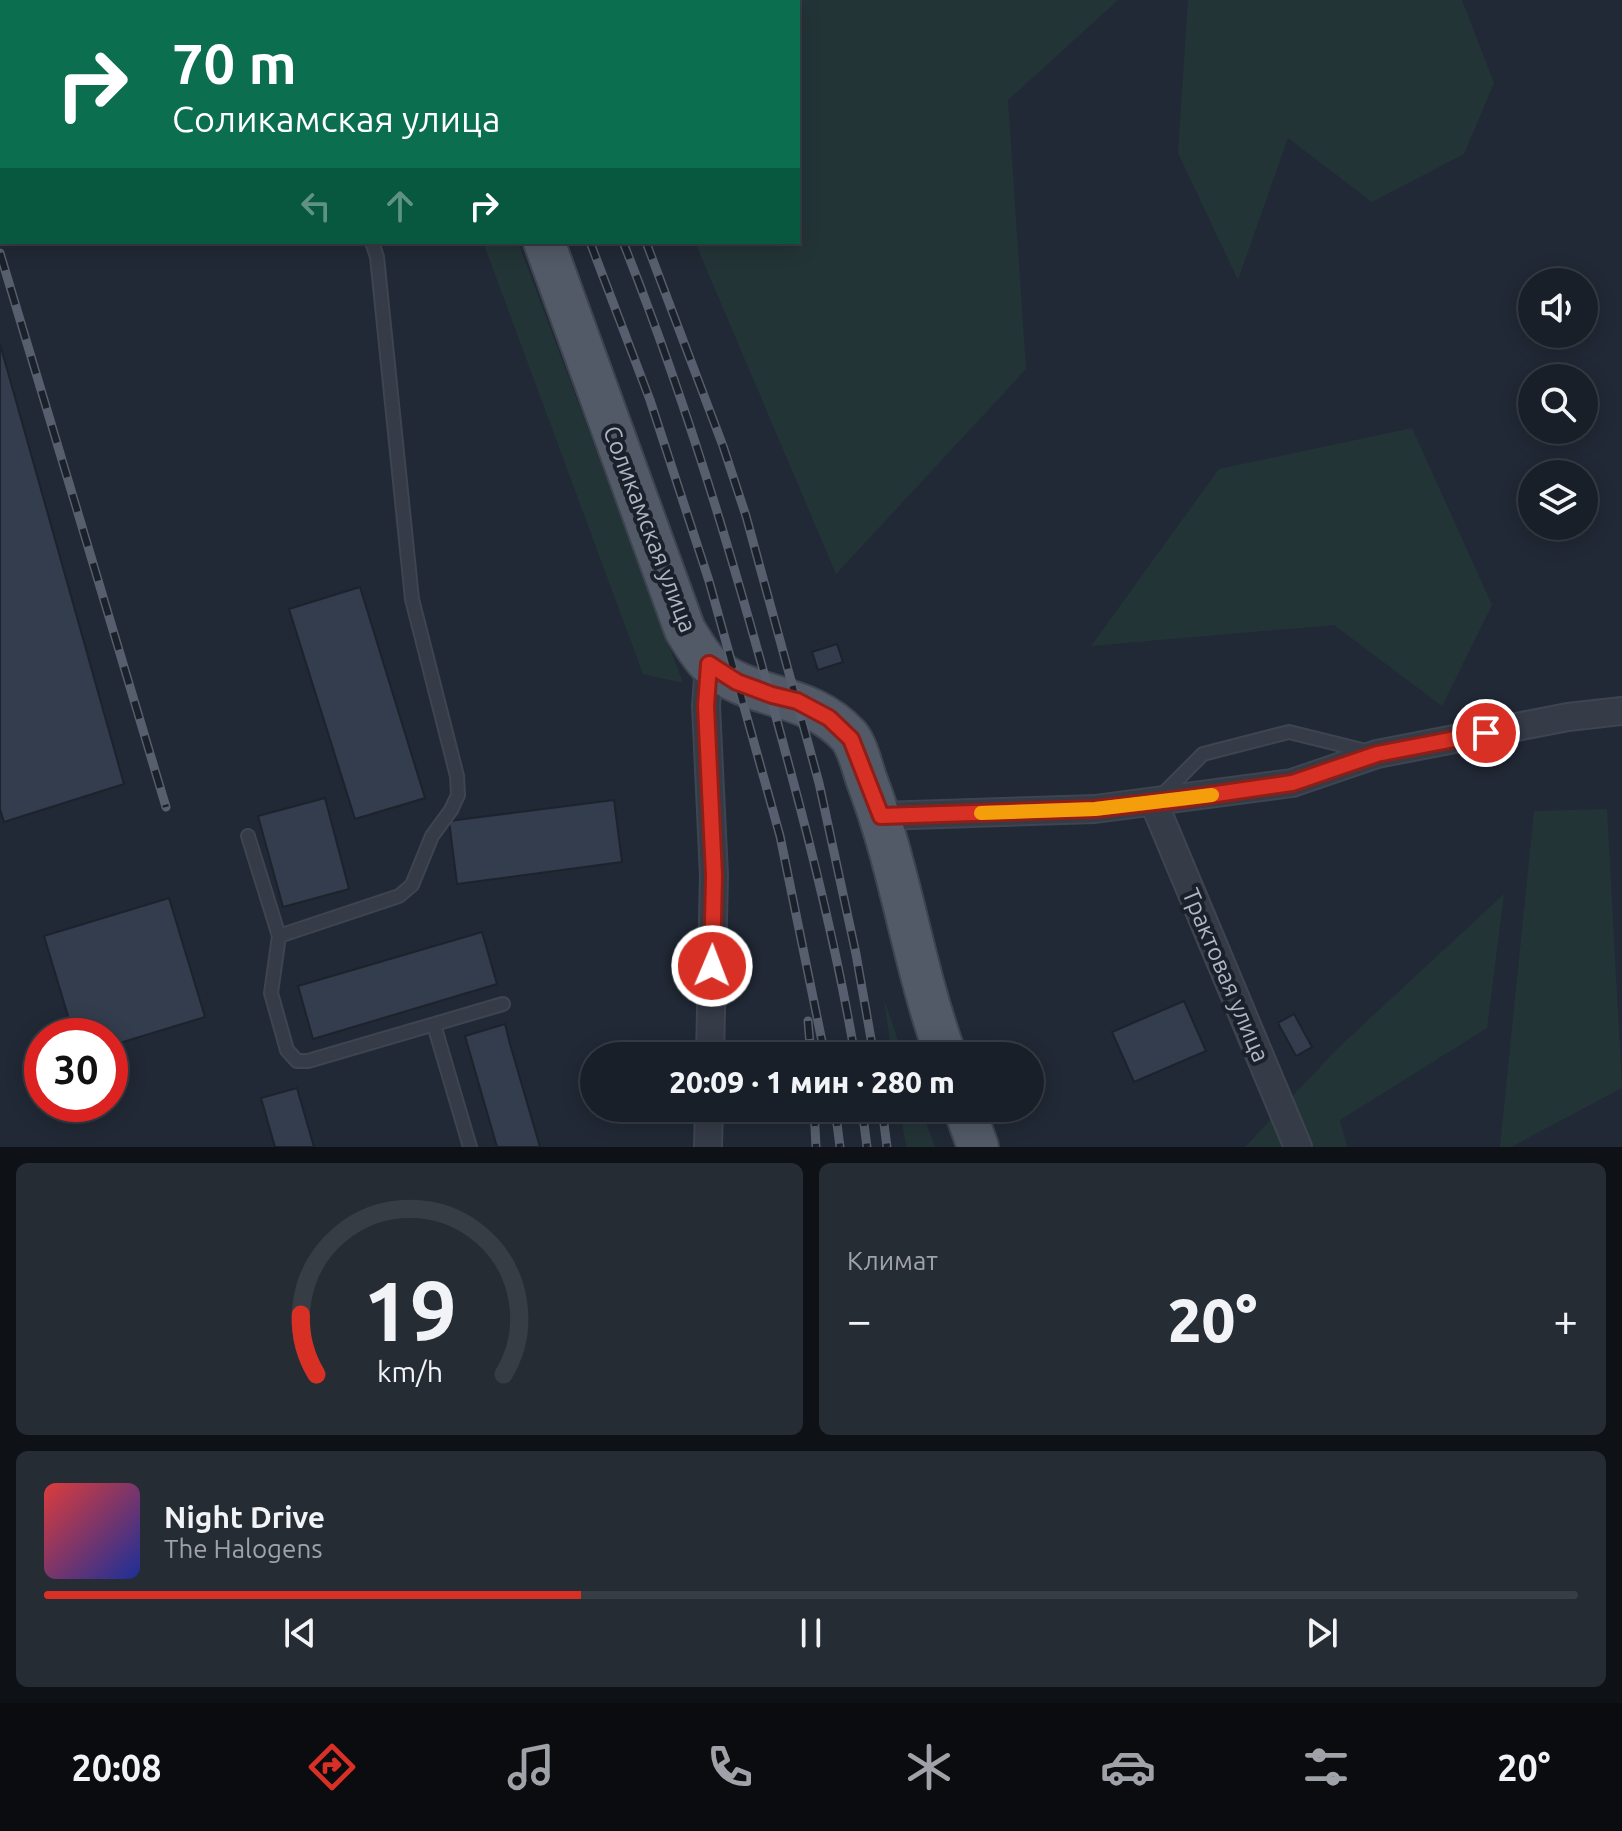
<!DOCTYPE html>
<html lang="ru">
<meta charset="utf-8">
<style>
:root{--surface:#191f28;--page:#262c34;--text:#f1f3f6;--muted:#9fa2a8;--line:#373d45;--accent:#d93025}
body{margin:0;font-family:Ubuntu,sans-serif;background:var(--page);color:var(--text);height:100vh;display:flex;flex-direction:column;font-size:30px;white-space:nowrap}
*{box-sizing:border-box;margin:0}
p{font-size:26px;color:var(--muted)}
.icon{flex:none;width:44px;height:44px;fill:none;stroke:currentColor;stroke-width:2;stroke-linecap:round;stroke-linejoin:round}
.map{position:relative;height:1147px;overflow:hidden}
.sheet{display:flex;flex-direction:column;gap:16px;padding:16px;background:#0e1116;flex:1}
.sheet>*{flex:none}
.guide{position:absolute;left:0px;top:0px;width:800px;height:244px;box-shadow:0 4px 20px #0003,0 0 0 2px var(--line);background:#0b6e4f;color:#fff;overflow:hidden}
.controls{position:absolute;left:1518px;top:268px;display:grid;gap:16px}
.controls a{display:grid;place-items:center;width:80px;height:80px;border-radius:50%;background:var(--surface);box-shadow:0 4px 20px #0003,0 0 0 2px var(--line);font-size:40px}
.speed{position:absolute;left:24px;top:1018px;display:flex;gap:16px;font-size:40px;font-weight:700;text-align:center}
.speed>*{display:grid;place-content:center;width:104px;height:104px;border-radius:50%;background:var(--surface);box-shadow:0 4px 20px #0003,0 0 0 2px var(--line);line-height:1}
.speed .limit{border:12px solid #d22;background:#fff;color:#111}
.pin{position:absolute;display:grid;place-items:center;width:68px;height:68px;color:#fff;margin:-34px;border:4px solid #fff;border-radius:50%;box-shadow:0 2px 8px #0007}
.me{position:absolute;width:88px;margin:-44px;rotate:1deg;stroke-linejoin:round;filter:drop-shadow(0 0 6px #0008)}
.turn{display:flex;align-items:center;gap:28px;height:168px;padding:0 40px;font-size:36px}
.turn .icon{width:104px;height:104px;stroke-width:2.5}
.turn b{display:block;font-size:56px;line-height:68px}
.lanes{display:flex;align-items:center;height:76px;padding:0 40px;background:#0003;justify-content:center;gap:40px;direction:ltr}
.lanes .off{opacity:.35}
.big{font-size:60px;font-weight:800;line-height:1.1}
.sheet .widget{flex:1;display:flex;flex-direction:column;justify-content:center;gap:12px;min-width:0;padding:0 28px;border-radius:12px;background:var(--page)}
.sheet .dial{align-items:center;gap:0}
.dial svg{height:208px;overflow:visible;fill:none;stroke:var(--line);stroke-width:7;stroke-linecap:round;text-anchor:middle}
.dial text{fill:var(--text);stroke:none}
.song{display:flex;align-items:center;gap:24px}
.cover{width:96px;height:96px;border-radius:12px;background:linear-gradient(135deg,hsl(0 70% 55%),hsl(230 70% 35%))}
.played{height:8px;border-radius:4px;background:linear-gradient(90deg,var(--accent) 35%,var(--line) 35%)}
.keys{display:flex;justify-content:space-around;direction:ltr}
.heat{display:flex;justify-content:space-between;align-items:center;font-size:44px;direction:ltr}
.sheet .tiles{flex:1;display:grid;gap:16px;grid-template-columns:1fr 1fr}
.widget:last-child{grid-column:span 2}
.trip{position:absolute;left:580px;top:1042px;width:464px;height:80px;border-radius:40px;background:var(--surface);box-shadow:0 4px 20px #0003,0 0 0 2px var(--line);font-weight:800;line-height:80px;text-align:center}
.tabs{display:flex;height:128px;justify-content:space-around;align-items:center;background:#0a0c10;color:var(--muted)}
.tabs .icon{width:56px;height:56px}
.tabs .active{color:var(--accent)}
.tabs b{font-size:36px;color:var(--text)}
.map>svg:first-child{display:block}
.green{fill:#233437}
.building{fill:#333d4d;stroke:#1c232d;stroke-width:2}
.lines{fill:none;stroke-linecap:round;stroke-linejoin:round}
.lane-casing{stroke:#3e4550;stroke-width:16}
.street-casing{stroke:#3e4550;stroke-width:30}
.primary-casing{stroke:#3e4550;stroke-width:44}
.lane{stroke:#353b47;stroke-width:12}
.street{stroke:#353b47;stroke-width:26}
.primary{stroke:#525a67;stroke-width:40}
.rail-casing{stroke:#575f6e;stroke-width:9}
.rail{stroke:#1a212b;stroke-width:6;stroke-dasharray:18;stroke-linecap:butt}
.route-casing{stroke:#8d1f18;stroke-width:20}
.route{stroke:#d93025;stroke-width:14}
.slow{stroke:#f59e0b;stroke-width:14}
.labels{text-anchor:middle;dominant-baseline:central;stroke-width:8;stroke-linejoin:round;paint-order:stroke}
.street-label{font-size:24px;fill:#afb6c3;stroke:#1a212b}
</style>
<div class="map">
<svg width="1622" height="1147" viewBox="0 0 1622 1147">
<rect width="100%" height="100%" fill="#212936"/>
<path class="green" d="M 593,0 L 1118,0 L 1008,100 L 1026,369 L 836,574 L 695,242 L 798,242 L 798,2 Z
M 1188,0 L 1462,0 L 1494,83 L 1464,154 L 1372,202 L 1288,138 L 1238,280 L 1178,153 Z
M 483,242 L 518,242 L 683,683 L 643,674 Z
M 1412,428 L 1492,605 L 1442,706 L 1334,625 L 1091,646 L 1219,469 Z
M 1607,809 L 1622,1088 L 1511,1147 L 1500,1147 L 1534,811 Z
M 1504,894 L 1487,1028 L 1340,1120 L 1347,1147 L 1245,1147 L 1337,1049 Z
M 884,999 L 903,1056 L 892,1056 Z
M 900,1108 L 921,1108 L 935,1147 L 906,1147 Z"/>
<path class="building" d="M 100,0 L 159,0 L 160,2 L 95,2 Z
M 0,344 L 124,784 L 4,822 L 0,809 Z
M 360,587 L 425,798 L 355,819 L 289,609 Z
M 837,644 L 843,662 L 818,670 L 812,652 Z
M 325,798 L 349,889 L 283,907 L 258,816 Z
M 614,800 L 622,862 L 457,884 L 449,821 Z
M 169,898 L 205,1017 L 110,1046 L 110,1036 L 74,1036 L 44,936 Z
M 482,932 L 497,984 L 313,1039 L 298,986 Z
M 1184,1001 L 1206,1051 L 1134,1082 L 1112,1032 Z
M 1294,1014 L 1312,1047 L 1296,1056 L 1278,1023 Z
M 505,1024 L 510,1044 L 540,1147 L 497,1147 L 465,1036 Z
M 297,1088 L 314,1147 L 275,1147 L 261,1098 Z"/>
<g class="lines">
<g class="lane-casing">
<path id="lane" d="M 279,0 L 280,2
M 1160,797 L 1203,754 L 1289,732 L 1366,751
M 248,836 L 279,936 L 399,896 L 412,885 L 432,836 L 451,810 L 458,795 L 457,776 L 412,599 L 377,257 L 372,242
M 279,936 L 271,993 L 287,1050 L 297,1061 L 308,1061 L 503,1004
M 434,1025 L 470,1147"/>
</g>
<g class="street-casing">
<path id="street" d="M 709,664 L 706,706 L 714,875 L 710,1056
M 1154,803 L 1298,1147
M 881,816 L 1095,809 L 1292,783 L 1377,754 L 1568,717 L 1622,711
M 708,1147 L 709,1108"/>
</g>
<g class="primary-casing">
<path id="primary" d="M 456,0 L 457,2
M 544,242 L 685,630 C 692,641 700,656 710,665 C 751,701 808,691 849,736 C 858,747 862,767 867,781 C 901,870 913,966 946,1056
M 964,1108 L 978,1147"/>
</g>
<use href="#lane" class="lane"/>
<use href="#street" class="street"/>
<use href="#primary" class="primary"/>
<g class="rail-casing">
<path id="rail" d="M 494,0 L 495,2
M 526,0 L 527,2
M 550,0 L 551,2
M 590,242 L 650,400 L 709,581 L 780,836 L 825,1056
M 623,242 C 692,415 743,592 791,773 C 816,866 839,960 855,1056
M 646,242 L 723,446 L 746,516 L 819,783 L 856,954 L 874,1056
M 0,253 L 166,807
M 808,1021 L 811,1056
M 814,1108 L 816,1147
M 835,1108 L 840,1147
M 862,1108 L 867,1147
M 882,1108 L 887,1147"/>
</g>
<use href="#rail" class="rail"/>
</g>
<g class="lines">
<g class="route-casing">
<path id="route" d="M 712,966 L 714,875 L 706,706 L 709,664 L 737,682 L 772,695 L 797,701 L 829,718 L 851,739 L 881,816 L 1095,809 L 1182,799 L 1292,783 L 1377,754 L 1486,733"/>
</g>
<use href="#route" class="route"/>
<path class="slow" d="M 981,813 L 1095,809 L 1212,795"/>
</g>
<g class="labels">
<g class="street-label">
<text transform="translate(650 529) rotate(69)">Соликамская улица</text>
<text transform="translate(1226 975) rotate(67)">Трактовая улица</text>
</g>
</g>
</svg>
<div class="controls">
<a><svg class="icon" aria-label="sound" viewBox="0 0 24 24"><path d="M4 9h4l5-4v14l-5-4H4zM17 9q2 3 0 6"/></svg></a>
<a><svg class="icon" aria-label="search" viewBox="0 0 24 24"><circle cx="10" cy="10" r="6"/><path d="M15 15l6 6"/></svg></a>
<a><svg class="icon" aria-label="layers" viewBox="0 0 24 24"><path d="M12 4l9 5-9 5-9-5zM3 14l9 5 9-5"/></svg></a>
</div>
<div class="speed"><div class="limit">30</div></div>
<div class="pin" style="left:1486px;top:733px;background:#d93025"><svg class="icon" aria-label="arrive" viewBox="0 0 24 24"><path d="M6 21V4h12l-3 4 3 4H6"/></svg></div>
<svg class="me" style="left:712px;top:966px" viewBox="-20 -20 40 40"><circle r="17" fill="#d93025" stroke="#fff" stroke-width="3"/><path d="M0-11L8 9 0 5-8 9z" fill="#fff"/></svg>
<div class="trip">20:09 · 1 мин · 280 m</div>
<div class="guide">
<div class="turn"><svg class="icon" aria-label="right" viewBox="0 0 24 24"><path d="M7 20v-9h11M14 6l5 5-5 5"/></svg><div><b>70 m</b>Соликамская улица</div></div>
<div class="lanes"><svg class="icon off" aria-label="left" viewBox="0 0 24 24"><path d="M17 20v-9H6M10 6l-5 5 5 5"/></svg><svg class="icon off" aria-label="ahead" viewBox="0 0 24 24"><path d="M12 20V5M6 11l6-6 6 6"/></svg><svg class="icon" aria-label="right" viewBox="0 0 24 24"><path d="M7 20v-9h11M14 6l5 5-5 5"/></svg></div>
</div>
</div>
<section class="sheet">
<div class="tiles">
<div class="widget dial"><svg viewBox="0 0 100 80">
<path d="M14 69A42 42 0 1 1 86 69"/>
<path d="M14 69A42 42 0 0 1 8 46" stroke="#d93025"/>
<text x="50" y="56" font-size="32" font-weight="700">19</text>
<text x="50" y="72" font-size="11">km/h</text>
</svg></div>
<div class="widget"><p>Климат</p>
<div class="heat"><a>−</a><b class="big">20°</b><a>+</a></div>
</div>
<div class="widget">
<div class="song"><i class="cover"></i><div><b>Night Drive</b><p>The Halogens</p></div></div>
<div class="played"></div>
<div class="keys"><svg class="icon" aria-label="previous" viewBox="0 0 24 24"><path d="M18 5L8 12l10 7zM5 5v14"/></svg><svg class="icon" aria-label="pause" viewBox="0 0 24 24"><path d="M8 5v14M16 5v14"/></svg><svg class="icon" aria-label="next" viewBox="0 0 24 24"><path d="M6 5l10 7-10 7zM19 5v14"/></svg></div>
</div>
</div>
</section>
<nav class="tabs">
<b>20:08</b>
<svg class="icon active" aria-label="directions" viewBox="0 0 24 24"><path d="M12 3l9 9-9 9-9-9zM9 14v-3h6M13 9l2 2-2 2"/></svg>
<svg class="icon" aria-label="music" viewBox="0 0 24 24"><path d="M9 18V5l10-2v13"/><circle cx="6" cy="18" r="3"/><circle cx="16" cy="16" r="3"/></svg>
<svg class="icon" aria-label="phone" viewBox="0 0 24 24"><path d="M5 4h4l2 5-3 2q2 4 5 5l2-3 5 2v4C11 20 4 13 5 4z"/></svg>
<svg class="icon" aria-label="climate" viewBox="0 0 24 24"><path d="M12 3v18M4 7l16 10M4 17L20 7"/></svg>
<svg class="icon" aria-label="car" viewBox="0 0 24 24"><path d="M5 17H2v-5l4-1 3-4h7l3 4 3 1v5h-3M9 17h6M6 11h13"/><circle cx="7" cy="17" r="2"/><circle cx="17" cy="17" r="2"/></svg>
<svg class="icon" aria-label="filters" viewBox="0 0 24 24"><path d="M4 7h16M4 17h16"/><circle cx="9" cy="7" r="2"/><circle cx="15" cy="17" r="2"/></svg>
<b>20°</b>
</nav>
